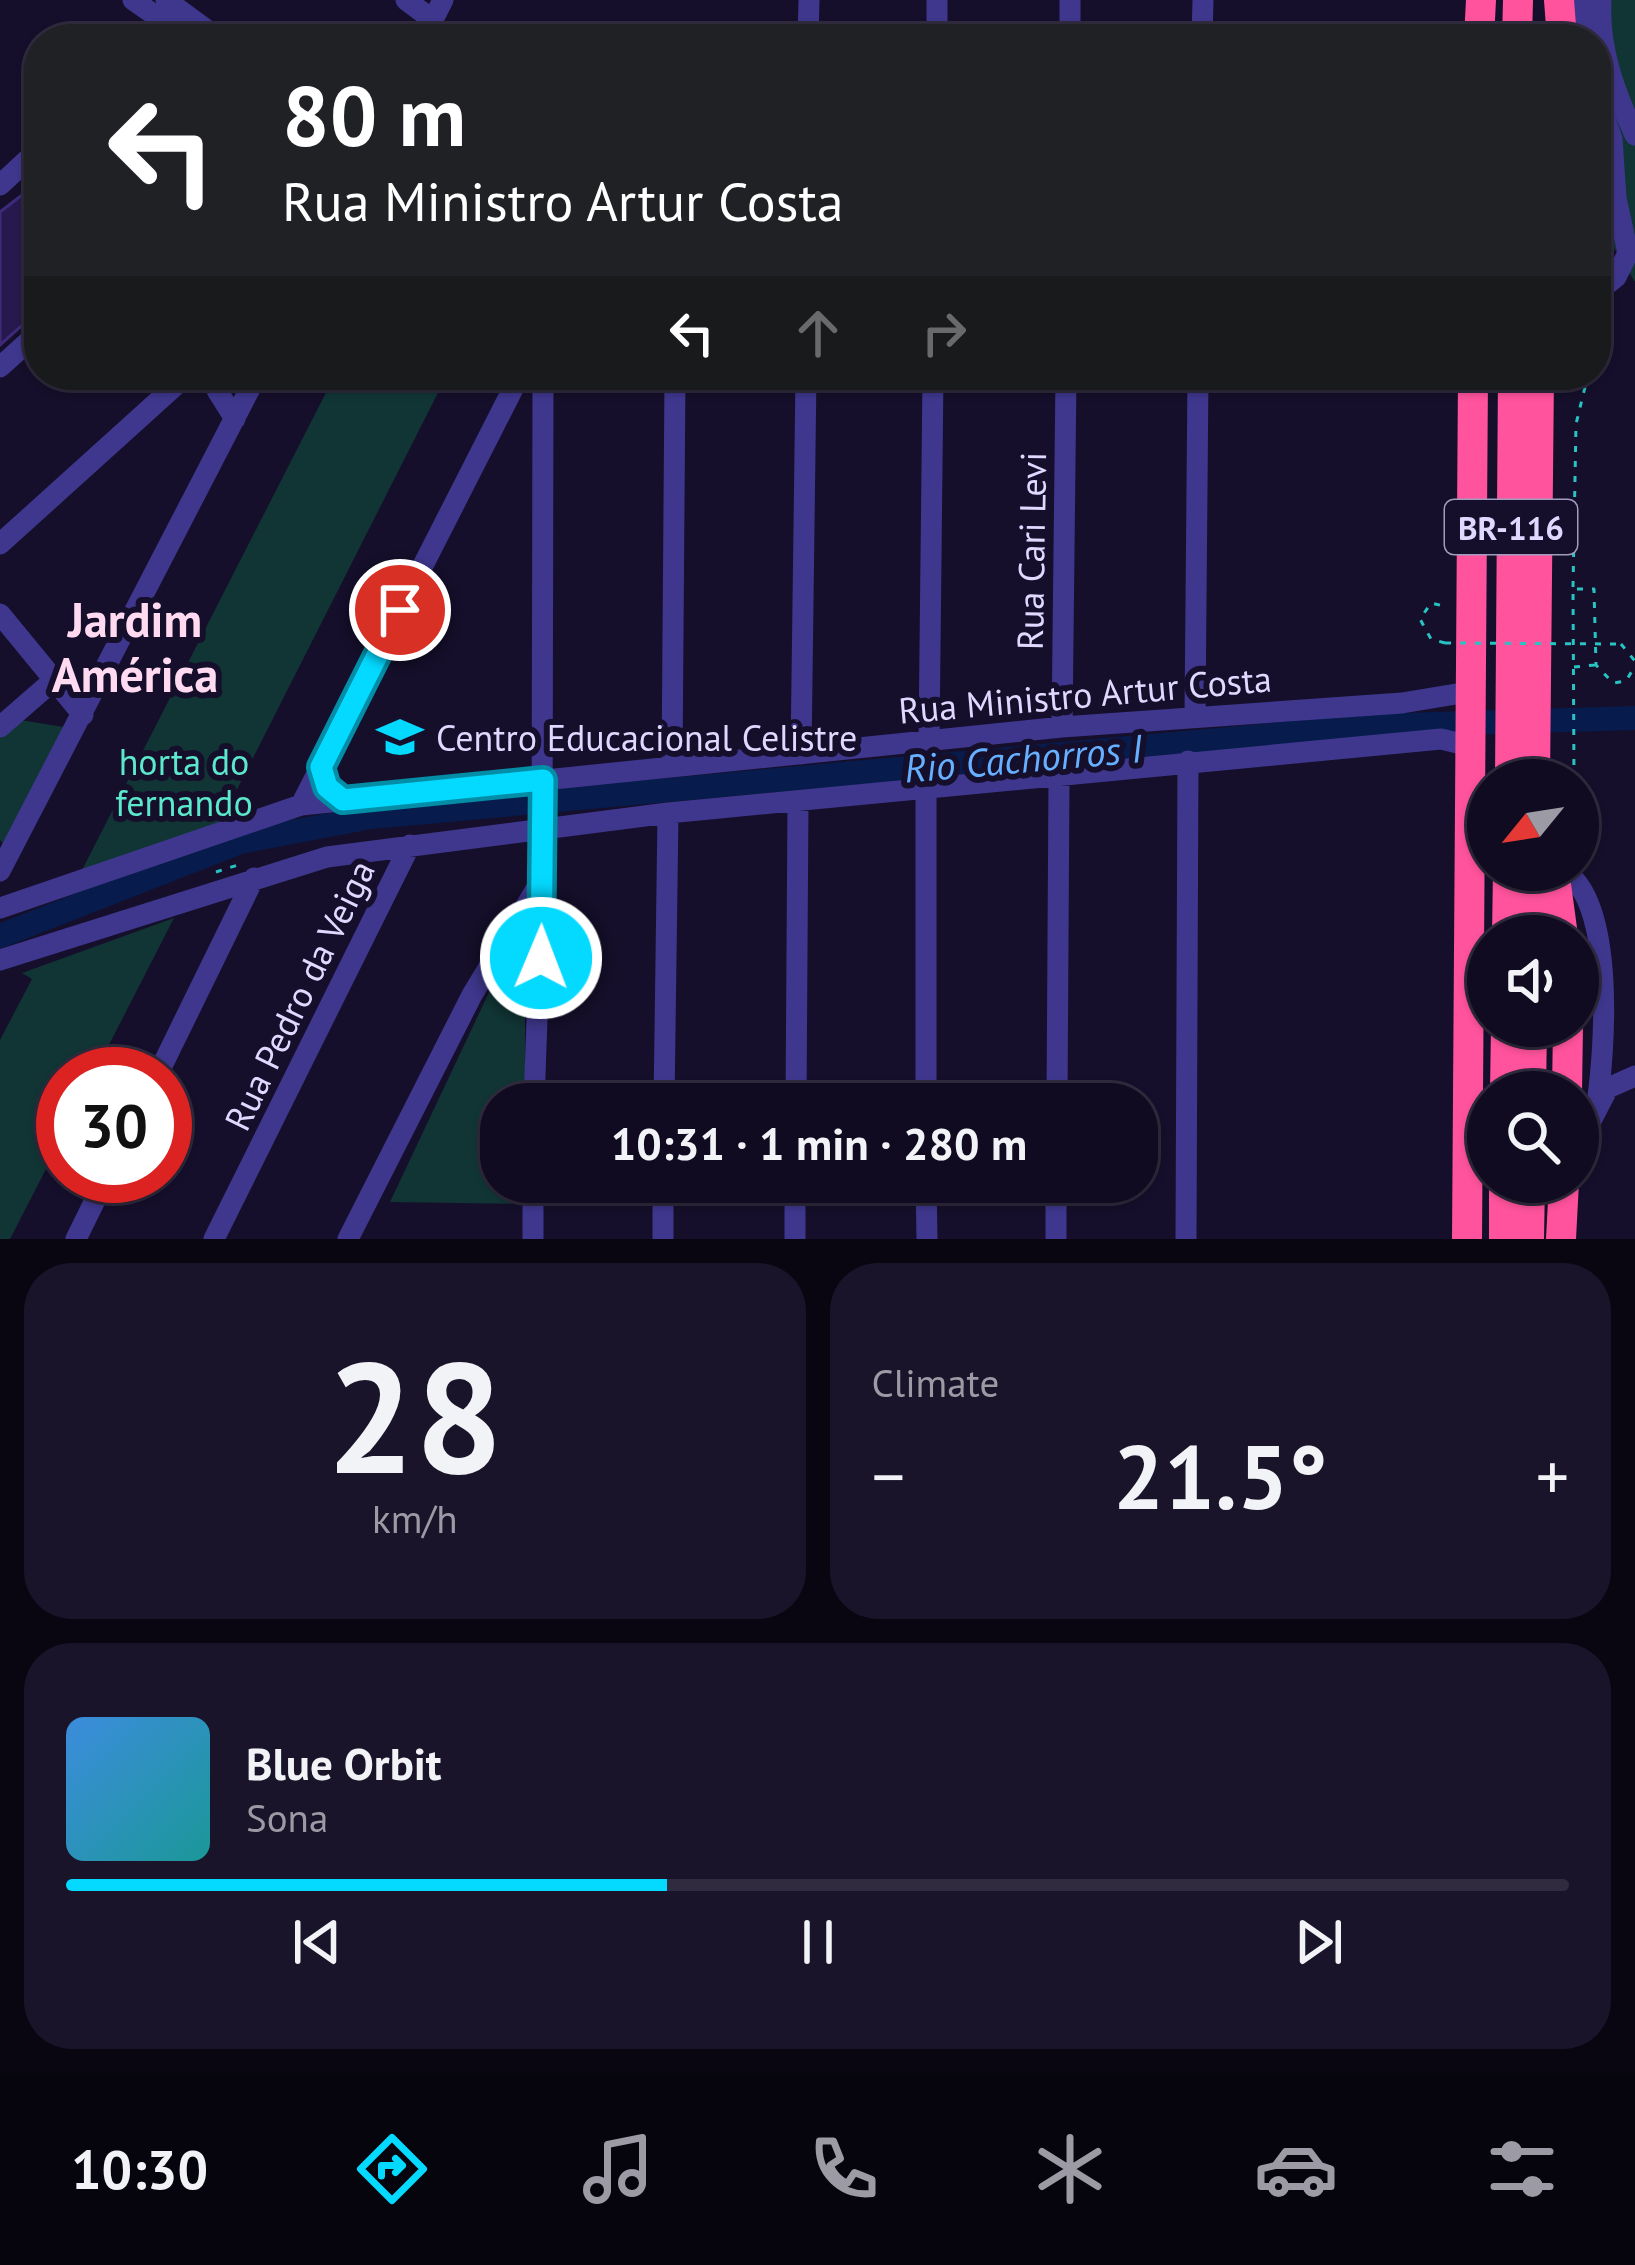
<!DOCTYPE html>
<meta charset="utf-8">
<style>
:root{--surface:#100b20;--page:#191429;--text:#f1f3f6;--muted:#9c9ba5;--line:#302b3e;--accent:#04d9ff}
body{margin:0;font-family:"PT Sans",sans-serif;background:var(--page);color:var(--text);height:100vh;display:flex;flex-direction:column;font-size:45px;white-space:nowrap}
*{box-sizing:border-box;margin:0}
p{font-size:39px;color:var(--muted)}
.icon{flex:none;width:66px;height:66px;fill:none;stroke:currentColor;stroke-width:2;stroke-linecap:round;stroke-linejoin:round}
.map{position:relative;height:1239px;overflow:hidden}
.panel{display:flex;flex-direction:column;gap:24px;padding:24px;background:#090612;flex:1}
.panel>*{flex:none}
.banner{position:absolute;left:24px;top:24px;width:1587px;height:366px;border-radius:48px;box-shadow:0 3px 9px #0004,0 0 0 3px var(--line);background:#202124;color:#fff;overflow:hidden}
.needle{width:78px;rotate:240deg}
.tools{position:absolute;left:1467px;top:759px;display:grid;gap:24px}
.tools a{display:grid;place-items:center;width:132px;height:132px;border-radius:50%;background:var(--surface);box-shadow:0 3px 9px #0004,0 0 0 3px var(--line);font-size:60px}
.speed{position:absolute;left:36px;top:1047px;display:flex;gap:24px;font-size:60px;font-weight:700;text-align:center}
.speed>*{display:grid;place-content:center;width:156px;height:156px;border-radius:50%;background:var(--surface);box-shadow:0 3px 9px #0004,0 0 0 3px var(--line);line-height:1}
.speed .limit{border:18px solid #d22;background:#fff;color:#111}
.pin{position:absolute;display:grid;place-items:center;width:102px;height:102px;color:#fff;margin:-51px;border:6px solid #fff;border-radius:50%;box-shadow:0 3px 12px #0007}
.me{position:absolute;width:132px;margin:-66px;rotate:1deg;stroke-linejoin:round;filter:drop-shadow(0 0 9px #0008)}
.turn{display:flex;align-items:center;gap:42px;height:252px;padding:0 60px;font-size:54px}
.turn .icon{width:156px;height:156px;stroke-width:2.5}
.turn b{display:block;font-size:84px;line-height:102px}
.lanes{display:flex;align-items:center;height:114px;padding:0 60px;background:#0003;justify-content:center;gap:60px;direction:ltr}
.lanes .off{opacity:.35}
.big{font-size:90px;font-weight:600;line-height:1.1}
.panel .tile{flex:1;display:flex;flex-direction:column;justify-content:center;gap:18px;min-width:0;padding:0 42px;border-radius:48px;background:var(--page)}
.panel .dial{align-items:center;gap:0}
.dial b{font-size:156px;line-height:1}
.song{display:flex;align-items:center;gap:36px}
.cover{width:144px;height:144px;border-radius:18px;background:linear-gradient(135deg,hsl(210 70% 55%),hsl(180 70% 35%))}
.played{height:12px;border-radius:6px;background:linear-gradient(90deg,var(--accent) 40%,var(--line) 40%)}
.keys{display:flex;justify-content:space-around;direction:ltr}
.heat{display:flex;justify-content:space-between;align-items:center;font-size:66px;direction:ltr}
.panel .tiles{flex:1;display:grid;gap:24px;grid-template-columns:1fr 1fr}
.tile:last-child{grid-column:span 2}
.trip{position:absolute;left:480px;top:1083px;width:678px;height:120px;border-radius:48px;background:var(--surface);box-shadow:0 3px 9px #0004,0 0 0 3px var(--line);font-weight:600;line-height:120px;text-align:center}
.tabs{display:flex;height:192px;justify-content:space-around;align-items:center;background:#06040d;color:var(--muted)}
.tabs .icon{width:84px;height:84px}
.tabs .selected{color:var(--accent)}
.tabs b{font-size:54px;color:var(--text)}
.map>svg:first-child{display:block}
.green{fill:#113535}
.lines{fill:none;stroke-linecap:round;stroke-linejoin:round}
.river{stroke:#071c4c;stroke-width:24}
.building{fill:#27194d;stroke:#3e2a7a;stroke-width:3}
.path{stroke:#28c4c3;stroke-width:3;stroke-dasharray:6 9;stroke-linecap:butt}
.minor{stroke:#3e378d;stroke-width:21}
.highway{stroke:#ff539d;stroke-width:30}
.path-bridge{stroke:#28c4c3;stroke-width:3;stroke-dasharray:6 9;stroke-linecap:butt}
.route-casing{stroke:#038da6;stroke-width:30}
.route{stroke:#04d9ff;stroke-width:21}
.labels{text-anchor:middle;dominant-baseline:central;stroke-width:12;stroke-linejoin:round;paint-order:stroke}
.shield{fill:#150f2b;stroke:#a29cbf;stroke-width:3}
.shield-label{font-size:33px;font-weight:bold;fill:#dfd8ff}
.street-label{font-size:36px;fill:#dfd8ff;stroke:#150f2b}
.poi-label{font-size:36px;fill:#dfd8ff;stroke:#150f2b;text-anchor:start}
.park-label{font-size:36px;fill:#5be8cc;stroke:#150f2b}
.water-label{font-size:39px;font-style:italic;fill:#66b0ff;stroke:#150f2b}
.district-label{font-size:48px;font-weight:bold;fill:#ffdaf0;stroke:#150f2b}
</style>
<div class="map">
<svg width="1635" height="1239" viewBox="0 0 1635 1239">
<rect width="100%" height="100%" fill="#150f2b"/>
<path class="green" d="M 1591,0 L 1635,0 L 1635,282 L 1604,232 Z
M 335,375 L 447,375 L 220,823 L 80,874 Z
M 14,719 L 70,728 L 10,850 L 0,840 L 0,732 Z
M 174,918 L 94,1074 L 63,1074 L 63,1136 L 10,1239 L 0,1239 L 0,1040 L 32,979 L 22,973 Z
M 501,967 L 525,969 L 525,1104 L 501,1104 L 501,1182 L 525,1182 L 525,1204 L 390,1202 Z"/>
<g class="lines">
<path class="river" d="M 0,936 L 240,842 L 371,817 L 1370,726 L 1635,718"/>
</g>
<path class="building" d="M 39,182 L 39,310 L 0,345 L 0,212 Z"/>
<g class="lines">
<path class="path" d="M 1596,346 L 1611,303
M 1573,587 L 1576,424 L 1588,375
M 1445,643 L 1431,639 L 1420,619 L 1431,603 L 1448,607
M 1621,644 L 1635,661
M 1574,667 L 1595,665
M 1574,780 L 1573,589 L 1594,589 L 1596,665 L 1613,683 L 1626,681 L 1635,666
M 1578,843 L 1579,859
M 216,872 L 241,864
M 1581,952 L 1582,1009"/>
<path class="minor" d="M 133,0 L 189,39
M 166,0 L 219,39
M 406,0 L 433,20
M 1584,0 L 1584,39
M 1601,0 C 1598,48 1615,93 1635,135
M 423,39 L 443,0
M 808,39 L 809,0
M 937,39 L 937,0
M 1070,39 L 1070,0
M 1202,39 L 1203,0
M 1596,94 L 1612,139 L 1616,198
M 1596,183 L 1616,198 L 1628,253 L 1616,277 L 1596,293
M 0,185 L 39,149
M 0,367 L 39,332
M 185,377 L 213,384 L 235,419
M 0,544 L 187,375
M 0,614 L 83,715
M 1195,716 L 1198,375
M 0,727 L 54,680
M 1062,727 L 1066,375
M 929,740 L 933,375
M 801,754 L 806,375
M 672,766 L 675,375
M 926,792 L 926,1104
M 301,805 L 520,375
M 0,871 L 257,375
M 1566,872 C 1615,907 1605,1049 1597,1103
M 0,908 L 301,805 L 1062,727 L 1402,703 L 1474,691
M 0,960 L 327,857 L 668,813 L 1441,739 L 1474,747
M 158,1074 L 254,878
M 534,1104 L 542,878 L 543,375
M 664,1104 L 668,813
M 796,1104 L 798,803
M 1057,1104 L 1059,778
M 1578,1146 L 1608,1088 L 1635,1076
M 926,1182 L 927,1239
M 76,1239 L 107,1176
M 214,1239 L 410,845
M 348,1239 L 472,995 L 541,881
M 533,1239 L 533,1182
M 663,1239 L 663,1182
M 795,1239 L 795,1182
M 1056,1239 L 1056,1182
M 1186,1239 L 1188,761"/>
<path class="highway" d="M 1559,0 L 1562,39
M 1479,39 L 1481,0
M 1517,39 L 1518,0
M 1510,780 L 1513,375
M 1535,780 L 1539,375
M 1554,870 L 1563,936
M 1507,936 L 1508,870
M 1533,936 L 1534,870
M 1505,1092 L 1506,1026
M 1531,1092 L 1532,1026
M 1567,1092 L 1568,1026
M 1467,1239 L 1473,375
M 1504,1239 L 1504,1182
M 1529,1239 L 1530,1182
M 1561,1239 L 1564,1182"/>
<path class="path-bridge" d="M 1445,643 L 1621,644"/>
</g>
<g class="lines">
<g class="route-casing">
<path id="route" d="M 400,610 L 321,767 L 327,787 L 343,800 L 543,780 L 541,958"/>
</g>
<use href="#route" class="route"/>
</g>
<defs>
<g id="school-bare" transform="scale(3.6)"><path d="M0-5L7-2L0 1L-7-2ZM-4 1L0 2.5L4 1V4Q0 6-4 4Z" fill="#04d9ff" stroke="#150f2b" stroke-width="2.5" paint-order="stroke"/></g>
</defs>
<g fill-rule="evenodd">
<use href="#school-bare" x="400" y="737"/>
</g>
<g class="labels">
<rect class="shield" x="1445" y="500" width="132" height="54" rx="9"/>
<g class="shield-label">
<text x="1511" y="527">BR-116</text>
</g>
<g class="street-label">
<text transform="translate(1031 551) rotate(-89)">Rua Cari Levi</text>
<text transform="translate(1085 694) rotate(-5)">Rua Ministro Artur Costa</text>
<text transform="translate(299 995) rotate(-64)">Rua Pedro da Veiga</text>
</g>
<g class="poi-label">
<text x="436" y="737">Centro Educacional Celistre</text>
</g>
<g class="park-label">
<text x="184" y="761">horta do<tspan x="184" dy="41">fernando</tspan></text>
</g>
<g class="water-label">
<text transform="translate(1023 758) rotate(-5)">Rio Cachorros I</text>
</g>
<g class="district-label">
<text x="135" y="619">Jardim<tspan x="135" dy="55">América</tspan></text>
</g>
</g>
</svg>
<div class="tools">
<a><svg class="needle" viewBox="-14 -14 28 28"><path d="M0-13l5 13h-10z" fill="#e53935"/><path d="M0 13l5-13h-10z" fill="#9c9ba5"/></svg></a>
<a><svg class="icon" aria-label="sound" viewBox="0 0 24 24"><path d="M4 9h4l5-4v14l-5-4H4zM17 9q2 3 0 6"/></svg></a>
<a><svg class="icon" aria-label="search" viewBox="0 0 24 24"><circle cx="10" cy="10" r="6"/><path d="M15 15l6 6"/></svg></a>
</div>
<div class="speed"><div class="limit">30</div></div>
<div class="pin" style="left:400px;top:610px;background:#d93025"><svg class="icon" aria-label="arrive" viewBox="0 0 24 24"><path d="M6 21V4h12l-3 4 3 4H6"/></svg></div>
<svg class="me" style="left:541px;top:958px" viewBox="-20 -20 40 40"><circle r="17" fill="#04d9ff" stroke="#fff" stroke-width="3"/><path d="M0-11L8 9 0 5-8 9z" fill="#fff"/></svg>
<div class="trip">10:31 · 1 min · 280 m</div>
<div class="banner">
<div class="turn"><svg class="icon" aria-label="left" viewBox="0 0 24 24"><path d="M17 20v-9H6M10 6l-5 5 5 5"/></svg><div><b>80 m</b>Rua Ministro Artur Costa</div></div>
<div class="lanes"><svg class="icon" aria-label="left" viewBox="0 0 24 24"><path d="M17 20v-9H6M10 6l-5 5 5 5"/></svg><svg class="icon off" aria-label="ahead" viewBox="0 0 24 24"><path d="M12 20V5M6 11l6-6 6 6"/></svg><svg class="icon off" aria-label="right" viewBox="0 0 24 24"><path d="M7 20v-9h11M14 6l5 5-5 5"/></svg></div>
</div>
</div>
<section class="panel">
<div class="tiles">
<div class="tile dial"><b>28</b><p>km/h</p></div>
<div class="tile"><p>Climate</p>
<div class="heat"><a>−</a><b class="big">21.5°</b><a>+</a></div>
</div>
<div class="tile">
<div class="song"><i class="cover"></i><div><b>Blue Orbit</b><p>Sona</p></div></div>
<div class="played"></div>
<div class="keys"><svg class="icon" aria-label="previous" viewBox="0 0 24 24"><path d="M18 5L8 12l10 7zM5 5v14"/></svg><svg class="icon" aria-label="pause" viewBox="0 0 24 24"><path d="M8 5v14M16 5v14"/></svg><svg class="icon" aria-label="next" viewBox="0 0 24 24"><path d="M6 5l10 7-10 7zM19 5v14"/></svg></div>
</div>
</div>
</section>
<nav class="tabs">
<b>10:30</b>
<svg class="icon selected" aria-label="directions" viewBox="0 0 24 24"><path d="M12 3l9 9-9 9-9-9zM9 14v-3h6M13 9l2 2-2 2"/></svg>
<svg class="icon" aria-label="music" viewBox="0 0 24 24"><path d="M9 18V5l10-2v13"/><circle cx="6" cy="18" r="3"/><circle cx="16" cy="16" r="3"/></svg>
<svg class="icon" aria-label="phone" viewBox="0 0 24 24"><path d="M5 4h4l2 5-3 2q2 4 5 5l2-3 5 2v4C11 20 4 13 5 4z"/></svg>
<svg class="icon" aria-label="climate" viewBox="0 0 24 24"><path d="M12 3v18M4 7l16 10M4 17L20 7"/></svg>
<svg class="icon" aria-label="car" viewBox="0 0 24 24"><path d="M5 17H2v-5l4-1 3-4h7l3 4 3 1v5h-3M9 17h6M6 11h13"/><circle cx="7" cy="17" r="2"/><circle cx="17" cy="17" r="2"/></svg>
<svg class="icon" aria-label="filters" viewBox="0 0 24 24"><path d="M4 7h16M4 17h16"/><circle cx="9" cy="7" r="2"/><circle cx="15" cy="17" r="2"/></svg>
</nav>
